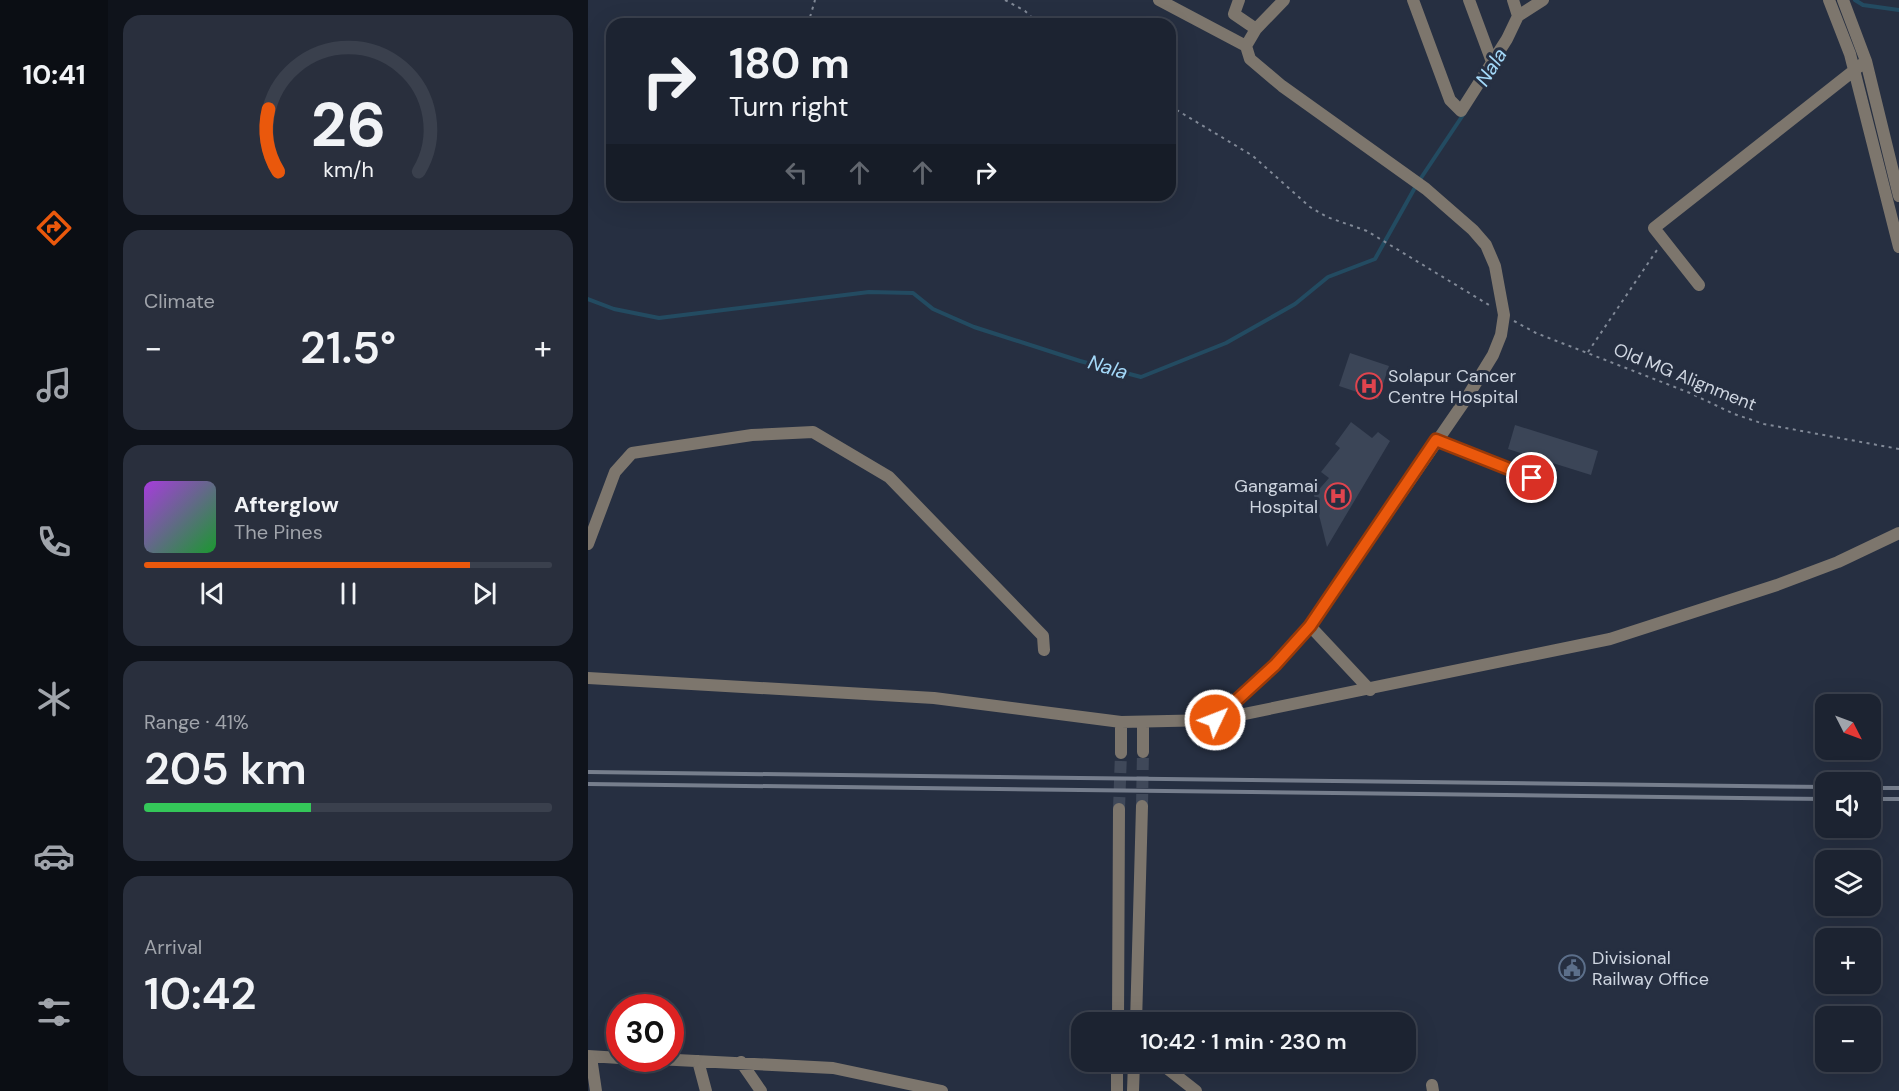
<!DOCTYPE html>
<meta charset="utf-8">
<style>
:root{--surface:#1c2331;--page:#292f3d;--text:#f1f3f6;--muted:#a0a4ab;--line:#3a404d;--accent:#ea580c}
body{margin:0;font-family:"DM Sans",sans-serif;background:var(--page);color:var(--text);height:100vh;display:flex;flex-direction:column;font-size:22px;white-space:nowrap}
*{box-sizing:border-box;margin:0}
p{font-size:20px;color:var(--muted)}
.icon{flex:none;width:33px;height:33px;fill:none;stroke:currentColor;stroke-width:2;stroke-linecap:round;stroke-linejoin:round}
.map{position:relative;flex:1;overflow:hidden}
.side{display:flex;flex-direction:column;gap:15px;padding:15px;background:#0f131b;width:480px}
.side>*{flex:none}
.hud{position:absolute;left:18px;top:18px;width:570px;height:183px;border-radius:18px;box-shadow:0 6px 24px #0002,0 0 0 2px var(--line);background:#1c2331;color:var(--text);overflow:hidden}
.needle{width:39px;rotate:132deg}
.fabs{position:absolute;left:1227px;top:694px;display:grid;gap:12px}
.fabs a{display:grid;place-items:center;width:66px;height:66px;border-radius:12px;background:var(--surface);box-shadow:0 6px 24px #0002,0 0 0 2px var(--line);font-size:30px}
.speed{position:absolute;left:18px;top:994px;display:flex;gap:12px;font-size:30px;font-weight:700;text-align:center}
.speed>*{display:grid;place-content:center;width:78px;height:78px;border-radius:50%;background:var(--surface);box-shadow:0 6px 24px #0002,0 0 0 2px var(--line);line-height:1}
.speed .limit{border:9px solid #d22;background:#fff;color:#111}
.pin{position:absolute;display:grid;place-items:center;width:51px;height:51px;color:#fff;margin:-26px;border:3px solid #fff;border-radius:50%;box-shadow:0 2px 6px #0007}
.me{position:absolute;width:66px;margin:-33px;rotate:47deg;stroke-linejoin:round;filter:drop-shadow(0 0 4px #0008)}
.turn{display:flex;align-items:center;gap:21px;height:126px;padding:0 24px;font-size:27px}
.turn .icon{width:78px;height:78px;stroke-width:2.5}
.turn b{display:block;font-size:42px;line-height:51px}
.lanes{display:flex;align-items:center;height:57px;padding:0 24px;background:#0003;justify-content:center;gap:30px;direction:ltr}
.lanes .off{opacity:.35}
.big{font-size:45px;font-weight:600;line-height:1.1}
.side .tile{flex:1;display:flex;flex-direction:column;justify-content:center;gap:9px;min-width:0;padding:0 21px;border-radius:18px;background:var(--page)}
.side .dial{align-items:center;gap:0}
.dial svg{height:156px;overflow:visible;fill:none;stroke:var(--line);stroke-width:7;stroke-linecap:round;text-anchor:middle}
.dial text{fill:var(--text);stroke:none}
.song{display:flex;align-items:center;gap:18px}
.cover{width:72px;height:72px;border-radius:9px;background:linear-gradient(135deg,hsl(280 70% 55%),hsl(130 70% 35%))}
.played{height:6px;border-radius:3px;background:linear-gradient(90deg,var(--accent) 80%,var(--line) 80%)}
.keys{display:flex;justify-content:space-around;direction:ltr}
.heat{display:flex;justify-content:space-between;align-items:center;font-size:33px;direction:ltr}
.charge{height:9px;border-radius:4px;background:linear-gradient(90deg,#34c759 41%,var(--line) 0)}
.trip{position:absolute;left:483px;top:1012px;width:345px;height:60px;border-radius:18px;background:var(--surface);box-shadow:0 6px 24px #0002,0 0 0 2px var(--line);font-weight:600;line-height:60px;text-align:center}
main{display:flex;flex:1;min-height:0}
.tab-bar{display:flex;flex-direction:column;width:108px;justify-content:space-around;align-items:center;background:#0b0e14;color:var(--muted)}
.tab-bar .icon{width:42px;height:42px}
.tab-bar .on{color:var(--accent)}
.tab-bar b{font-size:27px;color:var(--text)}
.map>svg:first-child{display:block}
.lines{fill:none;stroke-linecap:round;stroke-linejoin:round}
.stream{stroke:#234b61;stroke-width:4}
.building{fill:#3b4557}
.minor-tunnel{stroke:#3f4859;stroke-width:12;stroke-dasharray:12 6;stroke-linecap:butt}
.path{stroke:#818997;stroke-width:2;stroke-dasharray:3 4.5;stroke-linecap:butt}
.minor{stroke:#7d766d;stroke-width:12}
.rail{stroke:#767e8d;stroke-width:4}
.route-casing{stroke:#983908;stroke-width:15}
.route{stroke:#ea580c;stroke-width:10}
.labels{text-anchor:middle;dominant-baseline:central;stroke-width:6;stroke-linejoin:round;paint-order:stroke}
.poi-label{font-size:18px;fill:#ced5e0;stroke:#262f41;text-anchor:start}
.street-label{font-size:18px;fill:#ced5e0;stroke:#262f41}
.water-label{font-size:20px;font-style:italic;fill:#a4d9f9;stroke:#262f41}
</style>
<main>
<nav class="tab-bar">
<b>10:41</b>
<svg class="icon on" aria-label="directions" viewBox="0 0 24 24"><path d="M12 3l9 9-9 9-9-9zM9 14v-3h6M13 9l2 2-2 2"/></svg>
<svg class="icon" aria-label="music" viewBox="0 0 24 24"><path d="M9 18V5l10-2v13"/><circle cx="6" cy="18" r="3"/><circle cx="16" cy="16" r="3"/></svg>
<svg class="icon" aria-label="phone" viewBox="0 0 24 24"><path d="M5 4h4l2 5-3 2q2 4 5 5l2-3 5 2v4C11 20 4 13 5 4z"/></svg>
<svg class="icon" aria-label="climate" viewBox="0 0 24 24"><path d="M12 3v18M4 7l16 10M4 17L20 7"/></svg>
<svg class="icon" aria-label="car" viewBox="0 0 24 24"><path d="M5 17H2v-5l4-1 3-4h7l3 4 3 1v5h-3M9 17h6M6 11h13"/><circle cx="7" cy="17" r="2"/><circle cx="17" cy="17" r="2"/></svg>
<svg class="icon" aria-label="filters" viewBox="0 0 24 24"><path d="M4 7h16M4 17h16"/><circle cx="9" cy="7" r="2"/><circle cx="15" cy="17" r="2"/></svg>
</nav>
<section class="side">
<div class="tile dial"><svg viewBox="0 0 100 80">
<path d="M14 69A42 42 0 1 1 86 69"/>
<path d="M14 69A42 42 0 0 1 9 37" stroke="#ea580c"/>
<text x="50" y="56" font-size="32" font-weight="700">26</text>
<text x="50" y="72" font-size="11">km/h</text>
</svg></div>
<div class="tile"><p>Climate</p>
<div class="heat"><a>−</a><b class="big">21.5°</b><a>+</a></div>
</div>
<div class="tile">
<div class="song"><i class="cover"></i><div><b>Afterglow</b><p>The Pines</p></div></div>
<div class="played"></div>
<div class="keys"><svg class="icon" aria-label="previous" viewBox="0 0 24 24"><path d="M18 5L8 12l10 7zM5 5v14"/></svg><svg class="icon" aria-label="pause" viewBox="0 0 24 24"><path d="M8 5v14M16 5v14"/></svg><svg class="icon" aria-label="next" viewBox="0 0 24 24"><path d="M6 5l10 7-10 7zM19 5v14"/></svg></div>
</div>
<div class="tile"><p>Range · 41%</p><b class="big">205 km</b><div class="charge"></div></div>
<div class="tile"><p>Arrival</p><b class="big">10:42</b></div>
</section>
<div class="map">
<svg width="1311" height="1091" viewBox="0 0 1311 1091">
<rect width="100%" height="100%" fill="#262f41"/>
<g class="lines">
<path class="stream" d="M 1267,0 L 1275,5 L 1311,10
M 0,299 L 26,309 L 71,318 L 281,292 L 325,293 L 345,309 L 386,327 L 492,361 L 553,377 L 638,343 L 707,304 L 740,277 L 787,259 L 829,184 L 877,112"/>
</g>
<path class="building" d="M 762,353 L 801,366 L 790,399 L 751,386 Z
M 763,422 L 784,438 L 790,432 L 802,441 L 739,547 L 726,495 L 741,478 L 733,472 L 752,448 L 747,444 Z
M 927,425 L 1010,451 L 1003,475 L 920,449 Z"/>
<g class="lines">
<path class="minor-tunnel" d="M 554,806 L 555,752
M 531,809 L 533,753"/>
<path class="path" d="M 417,0 L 437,11 L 451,24
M 220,24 L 227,0
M 582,106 L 665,156 L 722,207 L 739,217 L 779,231 L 901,305
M 926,321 L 948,333 L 1102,393 L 1146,414 L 1176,424 L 1311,449
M 1000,352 L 1069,250"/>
<path class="minor" d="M 571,0 L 658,46
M 651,0 L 646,14 L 668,29
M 696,0 L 668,29 L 658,46 L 662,59 L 694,86 L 838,189 L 885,230 L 898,245 L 907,266 L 916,315 L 913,335 L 905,355 L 878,399 L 722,626 L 782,690
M 825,0 L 862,100 L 873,111 L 919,39 L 930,16 L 955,0
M 881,0 L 904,62
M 925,0 L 930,16
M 1241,0 L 1262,54 L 1311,247
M 1255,0 L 1278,61 L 1311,196
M 1111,285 L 1066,228 L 1278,61
M 848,440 L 944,478
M 0,544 L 27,472 L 44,453 L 164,435 L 225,432 L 301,477 L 455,636 L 456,650
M 0,678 L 346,698 L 533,722 L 627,720 L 1022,639 L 1189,585 L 1250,562 L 1311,533
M 628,720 L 687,665 L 722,626
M 533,722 L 533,753
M 555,752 L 555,723
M 530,1023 L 531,809
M 548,1023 L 554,806
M 0,1056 L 32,1058
M 3,1057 L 8,1091
M 69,1059 L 245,1068 L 354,1091
M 110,1061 L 118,1091
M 153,1062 L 173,1091
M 571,1062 L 608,1091
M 844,1085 L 845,1091
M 529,1091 L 529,1062
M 545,1091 L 546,1062"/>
<path class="rail" d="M 0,772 L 1238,787
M 0,784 L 1238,799
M 1282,788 L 1311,788
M 1282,799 L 1311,799"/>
</g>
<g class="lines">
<g class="route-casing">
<path id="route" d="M 627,720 L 687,665 L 722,626 L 848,440 L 944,478"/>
</g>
<use href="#route" class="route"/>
</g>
<defs>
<g id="hospital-ring" transform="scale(1.35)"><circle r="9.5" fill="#262f41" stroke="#e0444e" stroke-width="1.5"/><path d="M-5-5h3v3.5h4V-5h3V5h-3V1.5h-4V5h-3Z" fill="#e0444e"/></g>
<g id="civic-ring" transform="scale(1.35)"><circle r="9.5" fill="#262f41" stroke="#5c6f8a" stroke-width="1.5"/><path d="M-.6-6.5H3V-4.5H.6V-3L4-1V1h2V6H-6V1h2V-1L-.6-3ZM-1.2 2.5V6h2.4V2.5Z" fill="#5c6f8a"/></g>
</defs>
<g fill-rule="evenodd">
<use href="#hospital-ring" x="781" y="386"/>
<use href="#hospital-ring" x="750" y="496"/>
<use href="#civic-ring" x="984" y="968"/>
</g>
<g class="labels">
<g class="poi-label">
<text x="800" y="376">Solapur Cancer<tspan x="800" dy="21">Centre Hospital</tspan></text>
<text x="730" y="486" text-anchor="end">Gangamai<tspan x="730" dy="21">Hospital</tspan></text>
<text x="1004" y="958">Divisional<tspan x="1004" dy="21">Railway Office</tspan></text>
</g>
<g class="street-label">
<text transform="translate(1097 377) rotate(22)">Old MG Alignment</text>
</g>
<g class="water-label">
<text transform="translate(903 67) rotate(-58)">Nala</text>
<text transform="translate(520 367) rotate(17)">Nala</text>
</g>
</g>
</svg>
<div class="fabs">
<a><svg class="needle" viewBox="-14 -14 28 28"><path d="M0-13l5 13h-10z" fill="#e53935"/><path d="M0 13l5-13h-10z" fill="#a0a4ab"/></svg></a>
<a><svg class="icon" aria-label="sound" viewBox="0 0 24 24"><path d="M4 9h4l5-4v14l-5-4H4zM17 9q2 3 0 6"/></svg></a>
<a><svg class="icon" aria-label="layers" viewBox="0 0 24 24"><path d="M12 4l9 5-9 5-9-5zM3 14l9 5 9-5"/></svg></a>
<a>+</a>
<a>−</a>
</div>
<div class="speed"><div class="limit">30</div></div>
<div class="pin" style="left:944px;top:478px;background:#d93025"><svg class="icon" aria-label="arrive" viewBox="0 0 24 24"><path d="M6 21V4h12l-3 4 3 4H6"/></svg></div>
<svg class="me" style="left:627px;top:720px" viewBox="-20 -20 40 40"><circle r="17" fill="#ea580c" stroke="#fff" stroke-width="3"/><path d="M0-11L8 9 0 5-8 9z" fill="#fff"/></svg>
<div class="trip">10:42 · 1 min · 230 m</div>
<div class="hud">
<div class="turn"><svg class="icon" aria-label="right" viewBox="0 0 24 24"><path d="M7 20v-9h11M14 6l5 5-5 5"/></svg><div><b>180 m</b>Turn right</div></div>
<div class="lanes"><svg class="icon off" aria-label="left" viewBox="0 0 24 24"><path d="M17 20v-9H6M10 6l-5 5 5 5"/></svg><svg class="icon off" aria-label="ahead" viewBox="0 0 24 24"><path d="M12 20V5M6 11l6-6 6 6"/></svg><svg class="icon off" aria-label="ahead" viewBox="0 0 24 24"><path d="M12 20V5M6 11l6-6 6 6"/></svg><svg class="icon" aria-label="right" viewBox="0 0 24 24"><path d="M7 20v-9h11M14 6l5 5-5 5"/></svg></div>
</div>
</div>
</main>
